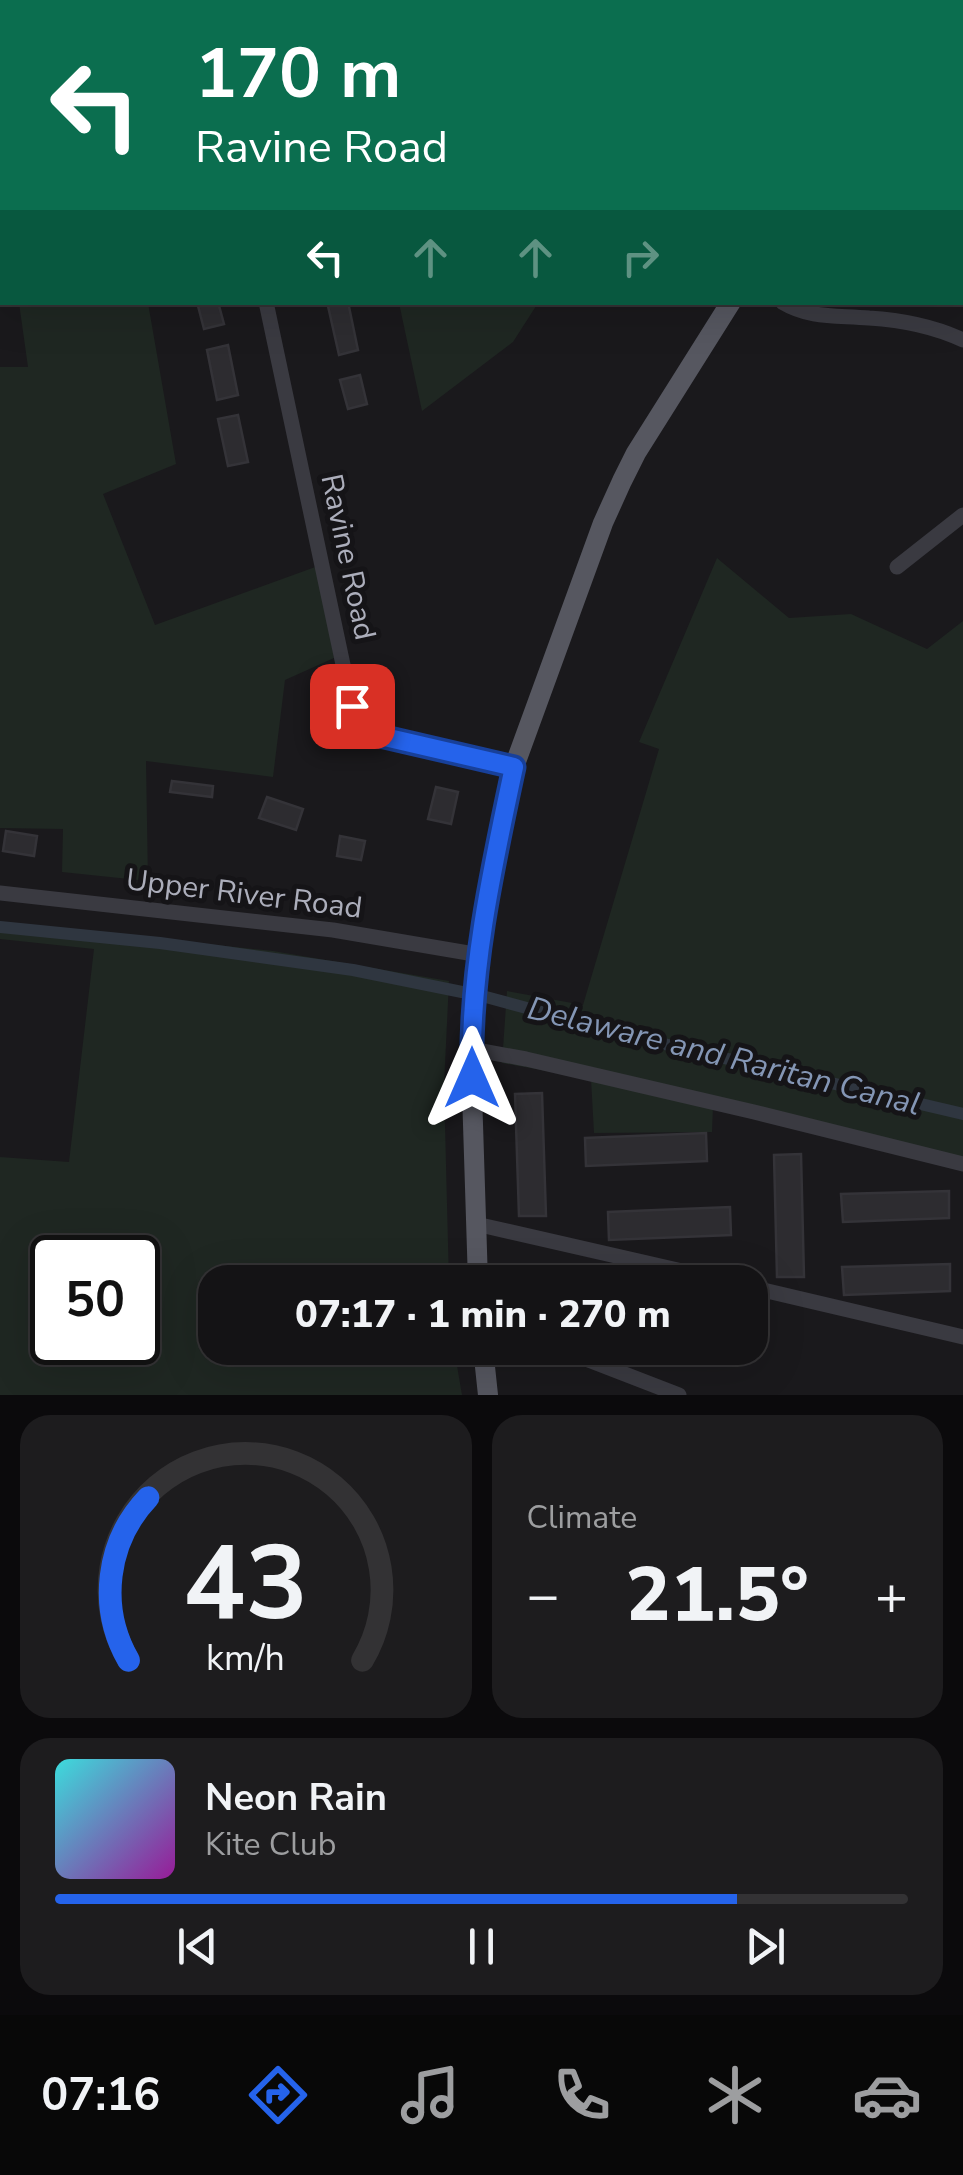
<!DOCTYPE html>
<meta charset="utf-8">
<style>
:root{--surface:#141315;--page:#1d1c1e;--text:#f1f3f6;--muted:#9d9ea0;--line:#333234;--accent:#2563eb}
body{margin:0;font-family:"Nunito Sans",sans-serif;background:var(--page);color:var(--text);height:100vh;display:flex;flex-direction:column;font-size:38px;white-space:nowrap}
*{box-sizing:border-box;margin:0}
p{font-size:32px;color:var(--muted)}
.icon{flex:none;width:55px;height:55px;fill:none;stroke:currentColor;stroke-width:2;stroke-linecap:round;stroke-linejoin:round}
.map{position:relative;height:1395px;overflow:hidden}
.panel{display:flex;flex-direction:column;gap:20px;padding:20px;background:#0b0a0c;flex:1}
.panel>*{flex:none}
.guide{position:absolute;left:0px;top:0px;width:965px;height:305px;box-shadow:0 10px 40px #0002,0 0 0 2px var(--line);background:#0b6e4f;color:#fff;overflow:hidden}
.speed{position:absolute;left:30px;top:1235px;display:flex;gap:20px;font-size:50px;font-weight:700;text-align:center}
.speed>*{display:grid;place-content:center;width:130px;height:130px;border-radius:50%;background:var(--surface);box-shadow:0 10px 40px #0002,0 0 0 2px var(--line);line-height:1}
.speed .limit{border:5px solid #111;border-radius:15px;background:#fff;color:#111}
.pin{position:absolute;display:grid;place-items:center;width:85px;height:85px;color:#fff;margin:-42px;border-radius:20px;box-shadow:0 5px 15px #0006}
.me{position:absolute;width:110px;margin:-55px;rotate:0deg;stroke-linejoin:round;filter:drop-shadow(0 0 8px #0008)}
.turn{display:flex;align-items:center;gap:35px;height:210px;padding:0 30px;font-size:45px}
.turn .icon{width:130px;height:130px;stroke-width:2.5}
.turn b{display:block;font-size:70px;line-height:85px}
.lanes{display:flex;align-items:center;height:95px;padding:0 30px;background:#0003;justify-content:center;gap:50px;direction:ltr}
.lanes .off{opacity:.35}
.big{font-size:75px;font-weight:800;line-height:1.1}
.panel .widget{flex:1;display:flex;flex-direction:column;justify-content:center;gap:15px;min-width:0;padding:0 35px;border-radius:30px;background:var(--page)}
.panel .dial{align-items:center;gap:0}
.dial svg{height:260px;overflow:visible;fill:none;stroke:var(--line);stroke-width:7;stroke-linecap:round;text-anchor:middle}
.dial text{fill:var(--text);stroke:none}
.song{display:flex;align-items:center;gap:30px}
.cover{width:120px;height:120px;border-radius:15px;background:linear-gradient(135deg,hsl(180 70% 55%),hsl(300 70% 35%))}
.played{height:10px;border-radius:5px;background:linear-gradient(90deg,var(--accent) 80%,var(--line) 80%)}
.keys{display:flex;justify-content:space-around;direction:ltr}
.heat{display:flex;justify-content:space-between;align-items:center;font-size:55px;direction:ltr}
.panel .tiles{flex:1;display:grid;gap:20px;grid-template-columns:1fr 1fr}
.widget:last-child{grid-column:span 2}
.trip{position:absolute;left:198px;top:1265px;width:570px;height:100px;border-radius:30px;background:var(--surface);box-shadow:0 10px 40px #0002,0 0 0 2px var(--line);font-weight:800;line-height:100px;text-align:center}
.tabs{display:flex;height:160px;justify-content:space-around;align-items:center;background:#080808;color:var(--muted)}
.tabs .icon{width:70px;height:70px}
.tabs .current{color:var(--accent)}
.tabs b{font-size:45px;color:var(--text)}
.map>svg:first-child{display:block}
.green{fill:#1f2722;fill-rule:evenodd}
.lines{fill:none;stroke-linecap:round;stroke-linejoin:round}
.canal{stroke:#2f3640;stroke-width:12}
.building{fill:#2d2c30;stroke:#343338;stroke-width:2.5}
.minor{stroke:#3a3a41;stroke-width:15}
.major{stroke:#565760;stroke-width:20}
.route-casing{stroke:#184099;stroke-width:25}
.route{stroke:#2563eb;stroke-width:18}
.labels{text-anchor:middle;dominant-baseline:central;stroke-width:10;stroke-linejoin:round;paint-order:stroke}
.street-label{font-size:30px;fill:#acaebb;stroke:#151417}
.water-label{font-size:32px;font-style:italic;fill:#8496b5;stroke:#151417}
</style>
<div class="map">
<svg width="963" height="1395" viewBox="0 0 963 1395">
<rect width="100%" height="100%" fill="#1a191c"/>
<path class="green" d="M 44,0 L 511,0 L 511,2 L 44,2 Z
M 19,303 L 148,303 L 176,464 L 103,494 L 155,625 L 318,566 L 334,658 L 285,680 L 273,777 L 146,761 L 148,881 L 62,872 L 63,829 L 0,828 L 0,367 L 28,367 Z
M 399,303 L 399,302 L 538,303 L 513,342 L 422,411 Z
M 717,558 L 789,618 L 851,614 L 927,649 L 963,621 L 963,1167 L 713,1106 L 712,1132 L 594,1133 L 591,1079 L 502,1063 L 507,991 L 583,1005 L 659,749 L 639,742 Z
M 0,922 L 273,951 L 449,981 L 444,1086 L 449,1282 L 215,1282 L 215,1348 L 454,1348 L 462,1395 L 0,1395 L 0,1157 L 69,1162 L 94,949 L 0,939 ZM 52,1258 L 138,1258 L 138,1342 L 52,1342 Z"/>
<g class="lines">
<path class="canal" d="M 0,927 L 160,943 L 353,970 L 462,992
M 486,997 L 630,1036 L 963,1114"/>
</g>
<path class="building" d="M 197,302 L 218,302 L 224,324 L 204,329 Z
M 341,302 L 348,302 L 358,350 L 339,355 L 328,306 Z
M 228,345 L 238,395 L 217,400 L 207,350 Z
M 360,375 L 367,404 L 348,409 L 340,380 Z
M 238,415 L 248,462 L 228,466 L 218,419 Z
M 172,781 L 213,786 L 212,797 L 170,792 Z
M 436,787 L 458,792 L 451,824 L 428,819 Z
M 267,797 L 303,809 L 296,830 L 259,818 Z
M 6,831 L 37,836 L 34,856 L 3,851 Z
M 340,836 L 365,841 L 361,860 L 337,856 Z
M 542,1093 L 546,1216 L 519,1216 L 515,1094 Z
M 706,1133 L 707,1161 L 586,1166 L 585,1138 Z
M 801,1154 L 804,1277 L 777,1277 L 774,1155 Z
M 949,1191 L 949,1218 L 843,1222 L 841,1194 Z
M 730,1207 L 731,1235 L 609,1240 L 608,1212 Z
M 950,1264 L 950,1291 L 844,1295 L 842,1267 Z"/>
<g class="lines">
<path class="minor" d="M 962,96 L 963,96
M 266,302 L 352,707 L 368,730 L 377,735 L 514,767
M 782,302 C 810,319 838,315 869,318 C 902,320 933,326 963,340
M 897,567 L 963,515
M 0,893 L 333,930 L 480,955
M 471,1049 L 526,1059 L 754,1112 L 963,1164
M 476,1224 L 730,1282
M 750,1287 L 963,1337
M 483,1356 L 534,1350 L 573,1354 L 679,1395"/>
<path class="major" d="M 899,2 L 901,0
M 478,1282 L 471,1061 L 473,1006 L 488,899 L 514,767 L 603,523 L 622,481 L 636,453 L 731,302
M 483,1348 L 488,1395"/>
</g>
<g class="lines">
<g class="route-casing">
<path id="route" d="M 352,706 L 368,730 L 376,735 L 514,767 C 492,869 469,974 472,1078"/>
</g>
<use href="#route" class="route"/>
</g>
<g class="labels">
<g class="street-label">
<text transform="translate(348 557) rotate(78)">Ravine Road</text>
<text transform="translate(244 894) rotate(7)">Upper River Road</text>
</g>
<g class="water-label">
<text transform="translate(724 1056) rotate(14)">Delaware and Raritan Canal</text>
</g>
</g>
</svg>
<div class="speed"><div class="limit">50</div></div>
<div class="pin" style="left:352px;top:706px;background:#d93025"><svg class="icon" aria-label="arrive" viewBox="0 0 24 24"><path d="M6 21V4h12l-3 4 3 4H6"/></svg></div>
<svg class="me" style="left:472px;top:1078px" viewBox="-20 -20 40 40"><path d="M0-17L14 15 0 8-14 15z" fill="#2563eb" stroke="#fff" stroke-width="4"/></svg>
<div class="trip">07:17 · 1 min · 270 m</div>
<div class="guide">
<div class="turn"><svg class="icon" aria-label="left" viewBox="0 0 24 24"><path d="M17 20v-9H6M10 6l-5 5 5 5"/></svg><div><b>170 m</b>Ravine Road</div></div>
<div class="lanes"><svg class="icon" aria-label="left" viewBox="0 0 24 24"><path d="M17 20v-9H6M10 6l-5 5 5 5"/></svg><svg class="icon off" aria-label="ahead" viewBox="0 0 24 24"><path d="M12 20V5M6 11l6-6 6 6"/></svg><svg class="icon off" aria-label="ahead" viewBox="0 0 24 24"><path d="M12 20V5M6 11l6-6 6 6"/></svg><svg class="icon off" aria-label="right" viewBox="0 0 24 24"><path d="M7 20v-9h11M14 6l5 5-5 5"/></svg></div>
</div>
</div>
<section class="panel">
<div class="tiles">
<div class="widget dial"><svg viewBox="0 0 100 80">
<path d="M14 69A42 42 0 1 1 86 69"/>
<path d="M14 69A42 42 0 0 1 20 19" stroke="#2563eb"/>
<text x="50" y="56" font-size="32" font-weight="700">43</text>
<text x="50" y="72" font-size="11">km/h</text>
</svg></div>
<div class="widget"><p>Climate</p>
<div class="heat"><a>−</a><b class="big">21.5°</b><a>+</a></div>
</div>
<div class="widget">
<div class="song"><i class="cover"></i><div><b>Neon Rain</b><p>Kite Club</p></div></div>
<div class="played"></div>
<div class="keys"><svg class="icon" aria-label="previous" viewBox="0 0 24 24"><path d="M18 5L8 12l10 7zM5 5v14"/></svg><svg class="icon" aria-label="pause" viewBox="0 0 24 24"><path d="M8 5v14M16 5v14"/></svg><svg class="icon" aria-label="next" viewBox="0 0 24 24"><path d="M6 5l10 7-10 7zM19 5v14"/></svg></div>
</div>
</div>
</section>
<nav class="tabs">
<b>07:16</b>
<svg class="icon current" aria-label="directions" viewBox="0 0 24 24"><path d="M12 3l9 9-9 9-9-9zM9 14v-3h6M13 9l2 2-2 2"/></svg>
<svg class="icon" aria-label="music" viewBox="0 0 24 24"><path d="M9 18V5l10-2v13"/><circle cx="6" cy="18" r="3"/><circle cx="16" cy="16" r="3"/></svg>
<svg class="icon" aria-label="phone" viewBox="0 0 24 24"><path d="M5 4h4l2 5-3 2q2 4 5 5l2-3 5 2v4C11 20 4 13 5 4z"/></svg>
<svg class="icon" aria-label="climate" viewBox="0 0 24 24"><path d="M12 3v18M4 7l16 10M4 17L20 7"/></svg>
<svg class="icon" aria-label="car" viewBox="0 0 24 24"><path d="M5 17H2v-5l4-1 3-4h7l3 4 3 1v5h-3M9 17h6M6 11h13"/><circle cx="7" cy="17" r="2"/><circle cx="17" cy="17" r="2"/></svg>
</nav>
